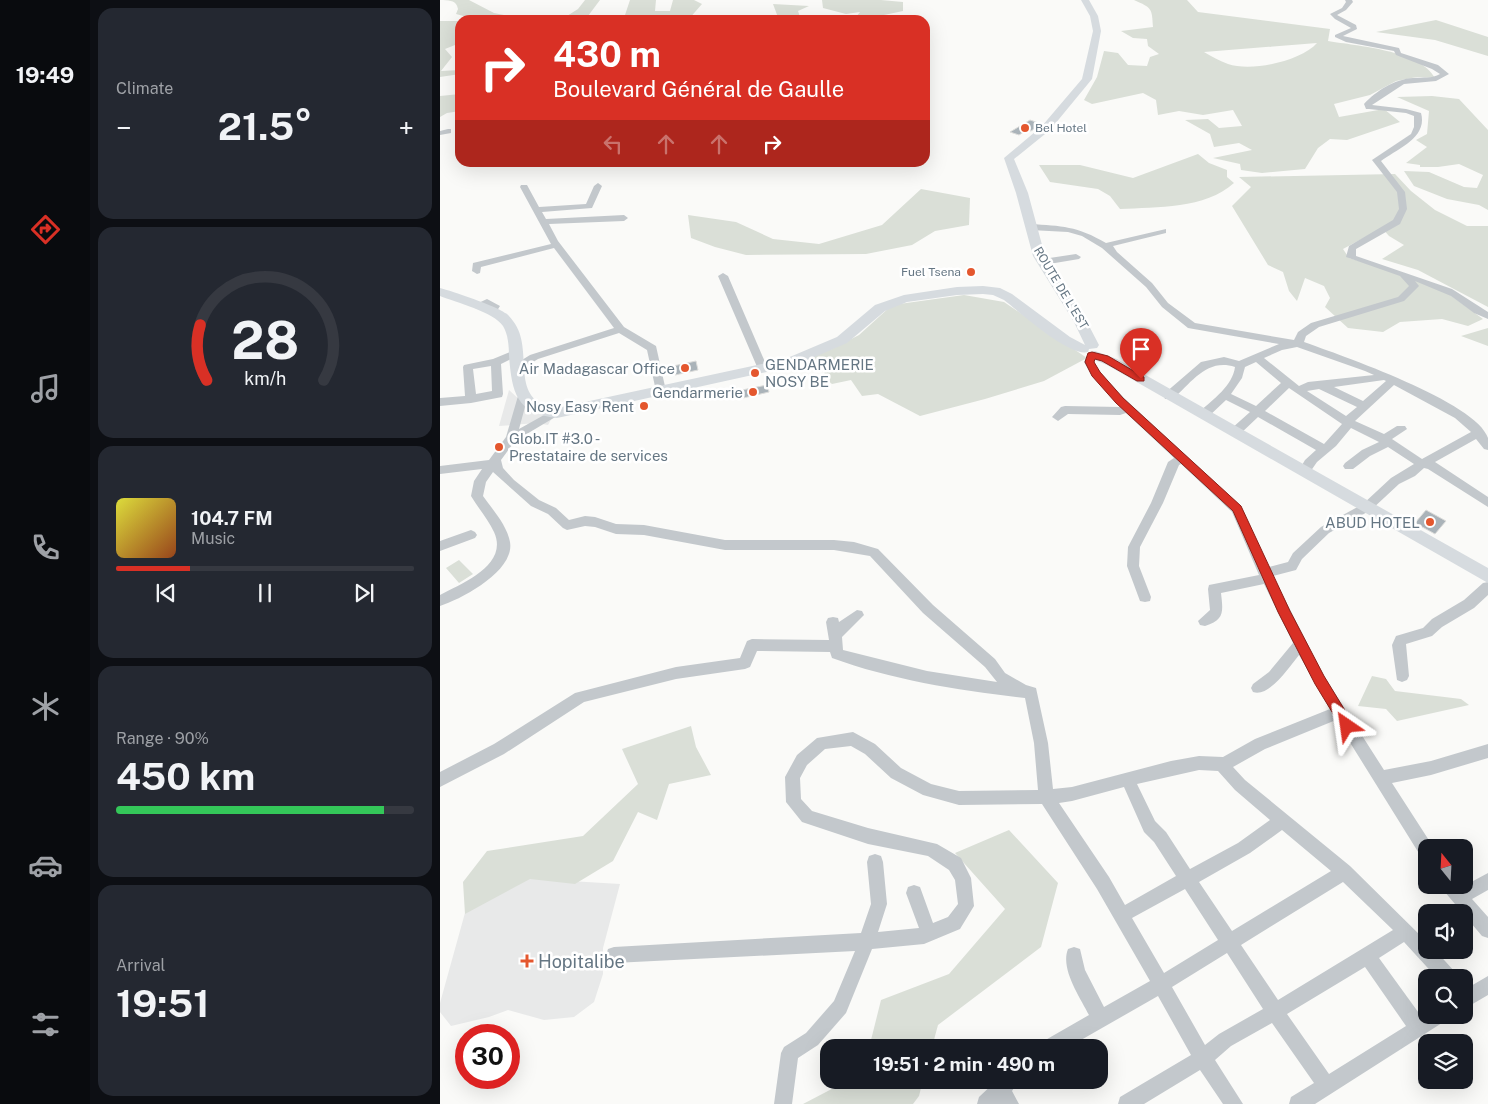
<!DOCTYPE html>
<meta charset="utf-8">
<style>
:root{--surface:#171b24;--page:#242831;--text:#f1f3f6;--muted:#9ea1a6;--line:#363941;--accent:#d93025}
body{margin:0;font-family:"Public Sans",sans-serif;background:var(--page);color:var(--text);height:100vh;display:flex;flex-direction:column;font-size:19px;white-space:nowrap}
*{box-sizing:border-box;margin:0}
p{font-size:16px;color:var(--muted)}
.icon{flex:none;width:28px;height:28px;fill:none;stroke:currentColor;stroke-width:2;stroke-linecap:round;stroke-linejoin:round}
.map{position:relative;flex:1;overflow:hidden}
.details{display:flex;flex-direction:column;gap:8px;padding:8px;background:#0d0f14;width:350px}
.details>*{flex:none}
.banner{position:absolute;left:15px;top:15px;width:475px;height:152px;border-radius:15px;box-shadow:0 5px 20px #0002;background:#d93025;color:#fff;overflow:hidden}
.needle{width:32px;rotate:342deg}
.tools{position:absolute;left:978px;top:839px;display:grid;gap:10px}
.tools a{display:grid;place-items:center;width:55px;height:55px;border-radius:10px;background:var(--surface);box-shadow:0 5px 20px #0002;font-size:25px}
.speed{position:absolute;left:15px;top:1024px;display:flex;gap:10px;font-size:25px;font-weight:700;text-align:center}
.speed>*{display:grid;place-content:center;width:65px;height:65px;border-radius:50%;background:var(--surface);box-shadow:0 5px 20px #0002;line-height:1}
.speed .limit{border:8px solid #d22;background:#fff;color:#111}
.pin{position:absolute;display:grid;place-items:center;width:42px;height:42px;color:#fff;margin:-51px -21px;border-radius:50% 50% 50% 0;rotate:-45deg;box-shadow:0 0 5px #0007}
.pin .icon{rotate:45deg}
.me{position:absolute;width:55px;margin:-28px;rotate:328deg;stroke-linejoin:round;filter:drop-shadow(0 0 4px #0008)}
.turn{display:flex;align-items:center;gap:18px;height:105px;padding:0 15px;font-size:22px}
.turn .icon{width:65px;height:65px;stroke-width:2.5}
.turn b{display:block;font-size:35px;line-height:42px}
.lanes{display:flex;align-items:center;height:48px;padding:0 15px;background:#0003;justify-content:center;gap:25px;direction:ltr}
.lanes .off{opacity:.35}
.big{font-size:38px;font-weight:700;line-height:1.1}
.details .widget{flex:1;display:flex;flex-direction:column;justify-content:center;gap:8px;min-width:0;padding:0 18px;border-radius:15px;background:var(--page)}
.details .dial{align-items:center;gap:0}
.dial svg{height:130px;overflow:visible;fill:none;stroke:var(--line);stroke-width:7;stroke-linecap:round;text-anchor:middle}
.dial text{fill:var(--text);stroke:none}
.song{display:flex;align-items:center;gap:15px}
.cover{width:60px;height:60px;border-radius:8px;background:linear-gradient(135deg,hsl(60 70% 55%),hsl(20 70% 35%))}
.played{height:5px;border-radius:2px;background:linear-gradient(90deg,var(--accent) 25%,var(--line) 25%)}
.keys{display:flex;justify-content:space-around;direction:ltr}
.heat{display:flex;justify-content:space-between;align-items:center;font-size:28px;direction:ltr}
.charge{height:8px;border-radius:4px;background:linear-gradient(90deg,#34c759 90%,var(--line) 0)}
.trip{position:absolute;left:380px;top:1039px;width:288px;height:50px;border-radius:15px;background:var(--surface);box-shadow:0 5px 20px #0002;font-weight:700;line-height:50px;text-align:center}
main{display:flex;flex:1;min-height:0}
.menu{display:flex;flex-direction:column;width:90px;justify-content:space-around;align-items:center;background:#090b0e;color:var(--muted)}
.menu .icon{width:35px;height:35px}
.menu .selected{color:var(--accent)}
.menu b{font-size:22px;color:var(--text)}
.map>svg:first-child{display:block}
.built{fill:#e8e9e9}
.green{fill:#dadfd7;fill-rule:evenodd}
.building{fill:#aab3b9;stroke:#dcdcda}
.lines{fill:none;stroke-linecap:round;stroke-linejoin:round}
.minor{fill:#c3c8cc;fill-rule:evenodd}
.major{fill:#d6dbdf;fill-rule:evenodd}
.route{fill:#d93025;stroke:#8d1f18}
.poi-dot{fill:#e4572e;stroke:#fff;stroke-width:2}
.labels{text-anchor:middle;dominant-baseline:central;stroke-width:5;stroke-linejoin:round;paint-order:stroke}
.far-poi-label{font-size:12px;fill:#657683;stroke:#fff;text-anchor:start}
.far-street-label{font-size:12px;fill:#657683;stroke:#fff}
.poi-label{font-size:15px;fill:#657683;stroke:#fff;text-anchor:end}
.near-poi-label{font-size:18px;fill:#657683;stroke:#fff;text-anchor:start}
</style>
<main>
<nav class="menu">
<b>19:49</b>
<svg class="icon selected" aria-label="directions" viewBox="0 0 24 24"><path d="M12 3l9 9-9 9-9-9zM9 14v-3h6M13 9l2 2-2 2"/></svg>
<svg class="icon" aria-label="music" viewBox="0 0 24 24"><path d="M9 18V5l10-2v13"/><circle cx="6" cy="18" r="3"/><circle cx="16" cy="16" r="3"/></svg>
<svg class="icon" aria-label="phone" viewBox="0 0 24 24"><path d="M5 4h4l2 5-3 2q2 4 5 5l2-3 5 2v4C11 20 4 13 5 4z"/></svg>
<svg class="icon" aria-label="climate" viewBox="0 0 24 24"><path d="M12 3v18M4 7l16 10M4 17L20 7"/></svg>
<svg class="icon" aria-label="car" viewBox="0 0 24 24"><path d="M5 17H2v-5l4-1 3-4h7l3 4 3 1v5h-3M9 17h6M6 11h13"/><circle cx="7" cy="17" r="2"/><circle cx="17" cy="17" r="2"/></svg>
<svg class="icon" aria-label="filters" viewBox="0 0 24 24"><path d="M4 7h16M4 17h16"/><circle cx="9" cy="7" r="2"/><circle cx="15" cy="17" r="2"/></svg>
</nav>
<section class="details">
<div class="widget"><p>Climate</p>
<div class="heat"><a>−</a><b class="big">21.5°</b><a>+</a></div>
</div>
<div class="widget dial"><svg viewBox="0 0 100 80">
<path d="M14 69A42 42 0 1 1 86 69"/>
<path d="M14 69A42 42 0 0 1 10 35" stroke="#d93025"/>
<text x="50" y="56" font-size="32" font-weight="700">28</text>
<text x="50" y="72" font-size="11">km/h</text>
</svg></div>
<div class="widget">
<div class="song"><i class="cover"></i><div><b>104.7 FM</b><p>Music</p></div></div>
<div class="played"></div>
<div class="keys"><svg class="icon" aria-label="previous" viewBox="0 0 24 24"><path d="M18 5L8 12l10 7zM5 5v14"/></svg><svg class="icon" aria-label="pause" viewBox="0 0 24 24"><path d="M8 5v14M16 5v14"/></svg><svg class="icon" aria-label="next" viewBox="0 0 24 24"><path d="M6 5l10 7-10 7zM19 5v14"/></svg></div>
</div>
<div class="widget"><p>Range · 90%</p><b class="big">450 km</b><div class="charge"></div></div>
<div class="widget"><p>Arrival</p><b class="big">19:51</b></div>
</section>
<div class="map">
<svg width="1048" height="1104" viewBox="0 0 1048 1104">
<rect width="100%" height="100%" fill="#fafaf8"/>
<path class="built" d="M 69,390 L 82,402 L 113,416 L 108,425 L 97,423 L 59,426 Z
M 80,878 L 180,884 L 163,948 L 163,974 L 154,1002 L 134,1017 L 104,1020 L 68,1010 L 49,1017 L 11,1026 L 0,1012 L 0,1003 L 28,902 Z"/>
<path class="green" d="M 3,0 L 29,0 L 54,13 L 69,16 L 68,20 L 45,20 L 42,16 L 27,17 L 16,14 L 18,9 C 16,0 11,1 3,0 Z
M 145,0 L 160,0 L 145,20 L 128,20 L 127,16 L 138,9 Z
M 190,0 L 216,0 L 215,11 L 230,11 L 233,0 L 254,0 L 262,4 L 248,20 L 185,15 Z
M 382,0 L 441,0 L 463,2 L 463,11 L 444,15 L 416,17 L 420,12 L 406,14 L 383,8 Z
M 694,0 L 747,0 L 758,12 L 890,29 L 888,41 C 917,46 980,50 995,78 L 977,77 L 956,81 L 930,95 L 894,104 L 899,117 L 944,109 L 960,122 L 907,140 L 890,139 L 878,148 L 865,169 L 822,173 L 801,170 L 800,164 L 773,158 L 812,150 L 799,143 L 774,147 L 770,134 L 745,120 L 768,119 L 779,128 L 802,126 L 793,110 L 763,115 L 739,111 L 718,115 L 716,100 L 703,93 L 652,104 L 644,100 L 657,77 L 664,51 L 678,53 L 688,65 L 707,66 L 710,57 L 719,54 L 708,46 L 707,39 L 693,38 L 681,31 L 713,27 C 712,8 712,8 694,0 ZM 877,43 C 861,61 812,72 788,64 C 780,61 771,56 764,52 Z
M 333,4 L 369,6 L 358,11 L 361,20 L 339,20 Z
M 996,20 L 1048,37 L 1048,56 L 995,40 L 936,32 Z
M 0,21 L 20,21 L 20,43 L 5,49 L 12,57 L 1,71 L 20,70 L 20,74 L 0,77 Z
M 20,94 L 20,111 L 7,113 L 0,117 L 0,96 Z
M 992,96 L 1019,99 L 1048,130 L 1048,210 L 1039,205 L 1007,199 L 974,186 L 964,171 L 989,172 L 1024,187 L 1037,188 L 1043,175 L 1019,164 L 998,167 L 980,167 L 980,165 L 966,163 L 987,147 L 976,140 L 987,134 L 989,111 L 957,97 Z
M 758,154 L 769,163 L 787,170 L 787,177 L 794,183 C 765,209 717,207 680,209 L 670,196 L 658,189 L 610,182 L 599,165 L 640,165 L 693,178 Z
M 955,174 L 971,191 L 995,210 L 1027,226 L 1048,226 L 1048,307 L 978,270 L 942,259 L 964,245 L 949,236 L 942,228 L 903,249 L 909,258 L 995,284 L 1043,319 L 1028,326 L 1002,319 L 960,322 L 943,332 L 908,328 L 885,307 L 890,298 L 884,286 L 865,278 L 857,301 L 849,291 L 843,272 L 828,265 L 792,206 L 811,187 L 799,177 Z
M 481,189 L 530,198 L 529,225 L 495,231 L 472,245 L 426,254 L 306,255 L 275,247 L 251,238 L 248,215 L 296,222 L 333,239 L 379,244 L 442,225 Z
M 524,295 L 564,302 L 647,358 L 604,381 L 545,399 L 480,416 L 438,394 L 422,396 L 411,380 L 392,384 L 385,378 L 384,367 L 379,366 L 371,355 L 392,349 L 419,335 L 452,305 Z
M 1048,328 L 1048,346 L 1021,336 Z
M 19,560 L 33,574 L 19,583 L 6,568 Z
M 932,676 L 946,679 L 955,691 L 1021,699 L 1029,705 L 957,721 L 946,709 L 918,706 Z
M 251,726 L 256,747 L 271,775 L 229,784 L 217,820 L 198,812 L 173,861 L 135,884 L 90,879 L 25,914 L 23,882 L 47,851 L 143,836 L 198,784 L 182,749 Z
M 569,830 L 618,883 L 601,947 L 498,1025 L 492,1047 L 429,1048 L 441,1000 L 509,974 L 565,909 L 515,853 Z
M 409,1080 L 483,1080 L 479,1096 L 473,1104 L 363,1104 Z"/>
<path class="building" d="M 590,120 L 602,124 L 591,131 L 587,130 L 579,135 L 570,132 Z
M 256,361 L 258,370 L 235,375 L 233,366 Z
M 327,385 L 329,392 L 299,399 L 297,391 Z
M 986,510 L 1006,521 L 995,534 L 975,523 Z"/>
<g class="lines">
<path class="minor" d="M 905,0 L 912,0 L 913,2 L 906,10 L 897,15 L 916,25 L 917,29 L 903,36 L 959,48 L 961,53 L 998,65 L 1009,74 L 996,81 L 964,84 L 932,105 L 966,109 L 981,113 C 988,138 957,149 941,161 L 965,192 L 967,209 L 960,224 L 916,249 L 916,256 L 1012,289 L 1048,312 L 1048,319 L 1034,313 L 1011,296 L 975,281 L 979,286 L 964,301 L 879,327 L 866,336 L 864,342 C 900,355 1037,402 1048,438 C 1048,441 1048,447 1048,450 L 1044,449 L 1036,439 L 995,462 L 1048,497 L 1048,507 L 988,469 L 984,468 L 975,476 L 959,484 L 931,510 L 889,533 L 862,559 L 856,570 L 833,576 L 884,676 L 944,770 L 991,761 L 1048,744 L 1048,758 L 991,775 L 952,783 L 992,845 L 993,848 L 986,848 L 986,858 L 980,855 L 896,720 L 825,749 L 793,767 L 805,780 L 910,866 L 986,941 L 986,950 L 995,950 L 1015,972 L 1017,978 L 997,978 L 964,942 L 939,958 L 981,1016 L 986,1013 L 986,1015 L 1008,1015 L 1005,1021 L 875,1104 L 849,1104 L 851,1097 L 874,1083 L 832,1023 L 791,1046 L 775,1060 L 803,1104 L 783,1104 L 760,1070 L 704,1104 L 678,1104 L 680,1097 L 751,1055 L 718,996 L 627,1048 L 599,1048 L 602,1042 L 649,1015 C 640,997 620,969 628,949 L 634,947 L 640,949 L 645,970 L 664,1007 L 710,981 L 657,889 L 602,804 L 519,805 L 483,795 L 451,778 L 425,754 L 411,746 L 385,749 L 367,765 L 360,778 L 361,799 L 372,811 L 428,828 L 497,844 L 521,858 L 531,878 L 534,906 L 520,929 L 484,944 L 432,949 L 406,1013 L 378,1045 L 358,1058 L 352,1104 L 334,1104 L 341,1053 L 344,1047 L 366,1033 L 394,1001 L 415,951 L 174,963 L 168,961 L 166,955 L 168,949 L 174,947 L 421,933 L 431,904 L 427,862 L 429,856 L 435,854 L 441,856 L 443,862 L 447,904 L 438,932 L 479,928 L 466,893 L 468,887 L 474,885 L 480,887 L 493,923 L 508,917 L 518,904 L 515,880 L 509,870 L 488,856 L 428,844 L 362,822 L 346,802 L 345,777 L 357,755 L 377,738 L 413,732 L 435,744 L 461,768 L 491,784 L 519,791 L 598,790 L 594,743 L 585,698 C 522,691 452,680 392,658 L 390,652 L 317,651 L 310,667 L 305,669 L 236,679 L 144,702 L 64,754 L 0,787 L 0,772 L 54,744 L 135,693 L 236,667 L 300,658 L 307,641 L 312,639 L 389,640 L 386,622 L 388,618 L 393,617 L 398,618 L 399,622 L 417,610 L 422,611 L 424,615 L 402,637 L 403,650 L 487,671 L 557,682 L 545,667 L 483,613 L 430,556 L 394,550 L 285,550 L 204,535 L 176,534 L 155,527 L 145,526 L 127,530 L 123,528 L 108,514 L 91,506 L 53,472 L 46,482 L 43,496 C 52,509 67,525 70,542 C 75,571 22,599 0,606 L 0,595 C 23,583 69,565 54,532 C 48,519 38,508 31,496 L 34,481 L 42,469 L 0,474 L 0,466 L 49,460 L 66,437 L 78,396 L 83,392 L 88,396 L 79,429 L 113,410 L 117,409 L 122,413 L 75,441 L 61,460 L 63,468 L 74,480 L 99,500 L 116,508 L 129,520 L 145,516 L 155,517 L 176,524 L 204,525 L 285,540 L 394,540 L 414,542 L 438,549 L 493,605 L 555,659 L 565,673 L 586,685 L 596,688 L 608,743 L 613,789 L 632,787 L 731,761 L 759,756 L 783,757 L 815,739 L 890,709 L 859,655 C 850,666 829,698 813,692 L 811,688 L 813,684 L 829,672 L 853,643 L 824,584 L 781,593 C 783,611 785,620 765,626 L 760,625 L 758,621 L 770,610 L 768,589 L 769,585 L 819,575 L 792,512 L 741,464 L 739,465 L 723,503 L 700,547 L 699,566 L 711,597 L 710,601 L 705,602 L 700,601 L 687,566 L 688,547 L 711,503 L 728,462 L 734,458 L 686,413 L 680,415 L 628,414 L 618,421 L 612,417 L 621,407 L 625,406 L 680,407 L 652,376 L 644,362 L 648,354 L 656,354 L 657,356 L 654,362 L 660,372 L 684,398 L 801,506 L 829,567 L 848,562 L 853,553 L 881,527 L 923,504 L 951,478 L 974,464 L 948,447 L 930,456 L 913,469 L 905,469 L 903,466 L 905,463 L 922,450 L 939,442 L 911,428 L 896,446 L 877,462 L 868,475 L 860,475 L 858,472 L 865,460 L 876,450 L 818,417 L 799,435 L 791,435 L 789,432 L 791,429 L 810,412 L 786,400 L 768,417 L 760,417 L 759,414 L 760,411 C 773,400 793,385 795,367 C 767,358 752,382 733,399 L 725,399 L 724,396 L 725,393 L 761,362 L 784,357 L 799,361 L 839,344 L 748,328 L 722,307 L 706,287 L 662,248 L 642,236 L 628,232 L 590,230 L 586,227 L 590,224 C 622,226 637,226 666,243 L 726,229 L 726,233 L 673,246 L 677,252 L 712,283 L 728,303 L 755,323 L 854,340 L 858,332 L 871,323 L 958,297 L 969,286 L 960,276 L 906,257 L 909,246 L 953,220 L 959,209 L 957,192 L 932,160 L 971,134 L 974,127 L 974,116 L 966,113 L 929,109 L 926,109 L 924,104 C 936,91 955,79 973,78 C 983,77 992,79 1000,74 L 992,69 L 956,55 L 954,51 L 906,42 L 895,37 L 895,35 L 911,28 L 895,19 L 890,14 L 902,8 L 906,2 ZM 857,347 L 925,371 L 934,375 L 868,382 L 859,386 L 824,358 L 842,350 ZM 816,362 L 841,383 L 816,406 L 791,394 L 802,378 L 805,367 ZM 944,380 L 946,381 L 923,401 L 894,387 ZM 954,385 L 1015,418 L 1031,432 L 982,459 L 952,439 L 967,429 L 965,426 L 957,426 L 944,434 L 915,421 ZM 849,388 L 902,424 L 884,444 L 825,411 ZM 879,389 L 917,407 L 906,416 L 867,391 ZM 759,770 L 778,771 L 795,790 L 830,820 L 798,843 L 750,869 L 726,832 L 715,821 L 697,784 ZM 684,787 L 704,832 L 714,842 L 736,876 L 685,905 L 669,877 L 619,803 L 632,801 ZM 842,830 L 891,871 L 792,931 L 759,882 L 810,853 ZM 903,882 L 953,930 L 838,1000 L 801,945 ZM 745,889 L 778,940 L 724,973 L 692,918 ZM 787,953 L 823,1009 L 779,1034 L 765,1045 L 732,987 ZM 925,967 L 966,1026 L 889,1074 L 847,1014 Z
M 8,129 L 11,129 L 11,133 L 0,135 L 0,131 Z
M 158,183 L 162,186 L 152,208 L 102,212 L 106,219 L 184,215 L 188,218 L 184,221 L 109,224 L 118,241 L 184,327 L 216,346 L 226,391 L 225,394 L 221,395 L 216,391 L 207,350 L 179,333 L 98,359 L 82,369 L 74,369 L 73,367 L 74,365 L 90,355 L 174,328 L 114,248 L 41,267 L 40,273 L 37,274 L 32,271 L 33,263 L 111,244 L 80,187 L 81,185 L 87,185 L 99,207 L 146,204 L 154,186 Z
M 636,254 L 641,257 L 639,259 L 603,265 L 598,262 L 603,259 Z
M 283,273 L 288,276 L 328,369 L 327,371 L 323,372 L 318,369 L 278,276 Z
M 47,299 L 60,306 L 55,314 L 49,314 L 47,312 L 50,307 L 47,306 L 37,309 L 32,306 Z
M 75,350 L 79,351 L 80,353 L 79,355 L 61,364 L 63,394 L 62,397 L 31,403 L 0,406 L 0,398 L 25,396 L 23,367 L 24,365 L 53,359 ZM 51,366 L 52,391 L 36,394 L 33,369 Z
M 31,530 L 35,532 L 37,535 L 35,538 L 0,551 L 0,541 Z
M 1048,582 L 1048,595 L 1034,608 L 1002,627 L 992,636 L 966,644 L 969,676 L 967,680 L 962,682 L 957,680 L 952,645 L 956,636 L 983,628 L 992,619 L 1024,600 L 1043,583 Z
M 1048,873 L 1048,890 L 1032,899 L 1048,917 L 1048,938 L 1042,936 L 1004,891 L 1002,885 L 1021,885 L 1022,887 Z
M 1048,976 L 1048,995 L 1024,1009 L 1024,990 Z
M 557,1080 L 579,1080 L 572,1091 L 579,1104 L 537,1104 L 539,1097 Z"/>
<path class="major" d="M 641,0 L 649,0 L 658,16 L 661,31 L 652,79 L 610,130 L 574,159 L 588,193 L 605,256 L 647,322 L 659,345 L 657,348 L 649,349 L 648,352 C 629,357 580,312 564,300 L 553,295 L 543,294 L 517,295 L 467,302 L 445,311 L 407,343 L 354,366 L 117,418 C 76,413 72,393 69,356 C 69,346 68,334 63,326 C 54,312 15,302 0,296 L 0,288 C 12,291 56,306 65,313 C 68,314 71,318 73,321 C 96,350 66,402 117,408 L 345,359 L 397,337 L 435,305 L 464,295 L 517,287 L 543,286 L 560,288 L 572,294 L 630,337 L 645,345 L 634,322 L 593,256 L 576,193 L 564,158 L 602,126 L 642,79 L 653,31 L 650,16 Z
M 655,351 L 677,359 L 1048,568 L 1048,583 L 667,365 L 650,358 L 648,355 L 650,352 Z"/>
</g>
<path class="route" d="M 652,352 L 668,356 L 704,377 L 704,381 L 697,381 L 662,361 L 655,359 L 654,362 L 660,372 L 683,398 L 801,506 L 850,611 L 884,676 L 912,722 L 914,726 L 912,730 L 907,732 L 903,730 L 875,684 L 838,612 L 793,511 L 676,403 L 652,376 L 645,362 L 648,353 Z"/>
<g class="poi-dot">
<circle cx="585" cy="128" r="5"/>
<circle cx="531" cy="272" r="5"/>
<circle cx="245" cy="368" r="5"/>
<circle cx="315" cy="373" r="5"/>
<circle cx="313" cy="392" r="5"/>
<circle cx="204" cy="406" r="5"/>
<circle cx="59" cy="447" r="5"/>
<circle cx="990" cy="522" r="5"/>
<path d="M84.5 953.5h5v5h5v5h-5v5h-5v-5h-5v-5h5z"/>
</g>
<g class="labels">
<g class="far-poi-label">
<text x="595" y="128">Bel Hotel</text>
<text x="521" y="272" text-anchor="end">Fuel Tsena</text>
</g>
<g class="far-street-label">
<text transform="translate(621 288) rotate(59)">ROUTE DE L'EST</text>
</g>
<g class="poi-label">
<text x="325" y="364" text-anchor="start">GENDARMERIE<tspan x="325" dy="17">NOSY BE</tspan></text>
<text x="235" y="368">Air Madagascar Office</text>
<text x="303" y="392">Gendarmerie</text>
<text x="194" y="406">Nosy Easy Rent</text>
<text x="69" y="438" text-anchor="start">Glob.IT #3.0 -<tspan x="69" dy="17">Prestataire de services</tspan></text>
<text x="980" y="522">ABUD HOTEL</text>
</g>
<g class="near-poi-label">
<text x="98" y="961">Hopitalibe</text>
</g>
</g>
</svg>
<div class="tools">
<a><svg class="needle" viewBox="-14 -14 28 28"><path d="M0-13l5 13h-10z" fill="#e53935"/><path d="M0 13l5-13h-10z" fill="#9ea1a6"/></svg></a>
<a><svg class="icon" aria-label="sound" viewBox="0 0 24 24"><path d="M4 9h4l5-4v14l-5-4H4zM17 9q2 3 0 6"/></svg></a>
<a><svg class="icon" aria-label="search" viewBox="0 0 24 24"><circle cx="10" cy="10" r="6"/><path d="M15 15l6 6"/></svg></a>
<a><svg class="icon" aria-label="layers" viewBox="0 0 24 24"><path d="M12 4l9 5-9 5-9-5zM3 14l9 5 9-5"/></svg></a>
</div>
<div class="speed"><div class="limit">30</div></div>
<div class="pin" style="left:701px;top:379px;background:#d93025"><svg class="icon" aria-label="arrive" viewBox="0 0 24 24"><path d="M6 21V4h12l-3 4 3 4H6"/></svg></div>
<svg class="me" style="left:907px;top:726px" viewBox="-20 -20 40 40"><path d="M0-17L14 15 0 8-14 15z" fill="#d93025" stroke="#fff" stroke-width="4"/></svg>
<div class="trip">19:51 · 2 min · 490 m</div>
<div class="banner">
<div class="turn"><svg class="icon" aria-label="right" viewBox="0 0 24 24"><path d="M7 20v-9h11M14 6l5 5-5 5"/></svg><div><b>430 m</b>Boulevard Général de Gaulle</div></div>
<div class="lanes"><svg class="icon off" aria-label="left" viewBox="0 0 24 24"><path d="M17 20v-9H6M10 6l-5 5 5 5"/></svg><svg class="icon off" aria-label="ahead" viewBox="0 0 24 24"><path d="M12 20V5M6 11l6-6 6 6"/></svg><svg class="icon off" aria-label="ahead" viewBox="0 0 24 24"><path d="M12 20V5M6 11l6-6 6 6"/></svg><svg class="icon" aria-label="right" viewBox="0 0 24 24"><path d="M7 20v-9h11M14 6l5 5-5 5"/></svg></div>
</div>
</div>
</main>
